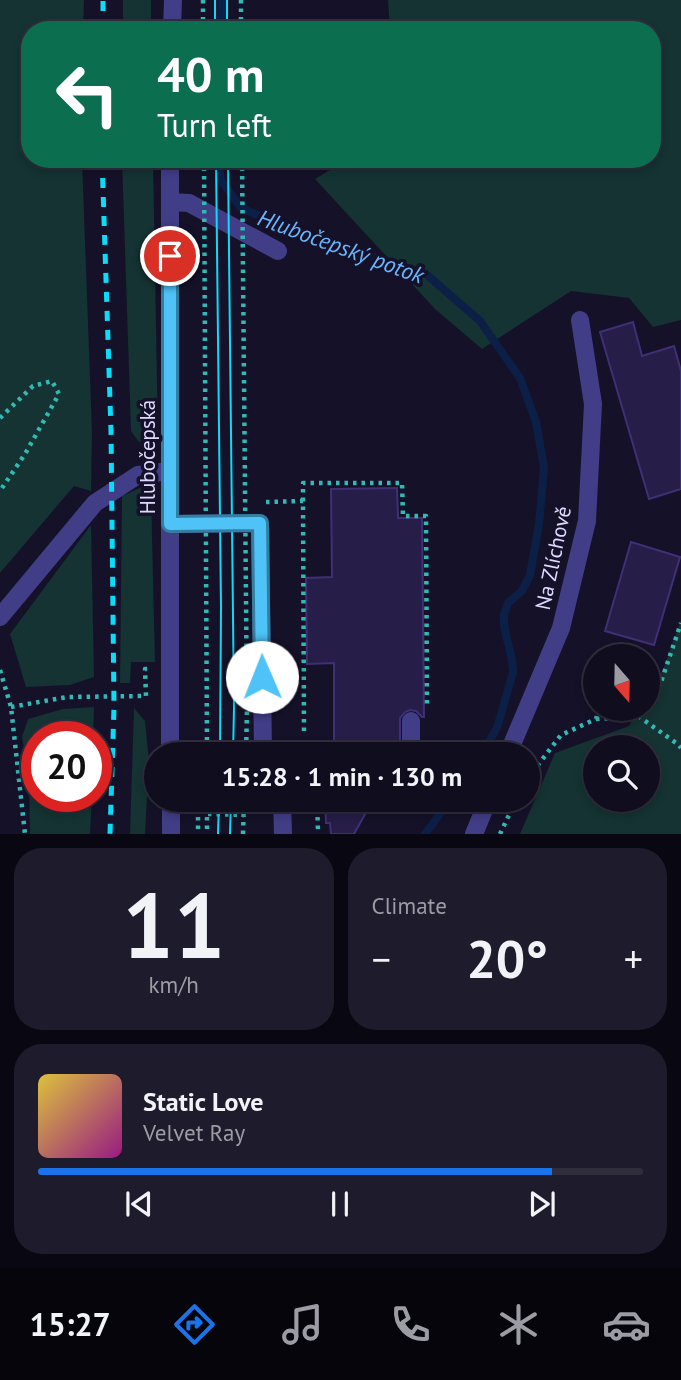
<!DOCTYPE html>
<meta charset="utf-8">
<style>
:root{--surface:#100d1f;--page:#1e1b2c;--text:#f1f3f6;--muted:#9c9ca4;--line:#302d3d;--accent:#1a73e8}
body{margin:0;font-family:"PT Sans",sans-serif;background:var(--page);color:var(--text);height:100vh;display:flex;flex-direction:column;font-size:26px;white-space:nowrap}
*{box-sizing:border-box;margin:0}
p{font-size:23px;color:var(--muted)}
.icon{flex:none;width:38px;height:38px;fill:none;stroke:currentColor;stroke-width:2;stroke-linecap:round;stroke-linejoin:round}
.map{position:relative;height:834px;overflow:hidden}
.side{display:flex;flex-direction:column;gap:14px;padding:14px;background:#090711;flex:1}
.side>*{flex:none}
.top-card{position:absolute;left:21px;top:21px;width:640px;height:147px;border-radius:28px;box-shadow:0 4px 10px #0003,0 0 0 2px var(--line);background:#0b6e4f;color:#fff;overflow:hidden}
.needle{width:46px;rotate:160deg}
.tools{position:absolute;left:583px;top:644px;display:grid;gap:14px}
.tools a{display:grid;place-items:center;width:77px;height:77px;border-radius:50%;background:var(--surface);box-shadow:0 4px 10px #0003,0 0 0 2px var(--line);font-size:35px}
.speed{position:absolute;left:21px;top:721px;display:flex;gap:14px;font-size:35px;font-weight:700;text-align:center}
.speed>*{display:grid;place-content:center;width:91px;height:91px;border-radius:50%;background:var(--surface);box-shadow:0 4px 10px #0003,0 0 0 2px var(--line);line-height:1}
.speed .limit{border:10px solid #d22;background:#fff;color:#111}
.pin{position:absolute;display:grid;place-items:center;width:60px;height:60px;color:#fff;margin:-30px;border:4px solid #fff;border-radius:50%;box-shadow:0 2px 7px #0007}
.me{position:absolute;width:77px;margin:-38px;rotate:359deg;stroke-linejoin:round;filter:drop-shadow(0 0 5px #0008)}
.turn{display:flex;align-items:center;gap:24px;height:147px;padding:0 21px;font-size:32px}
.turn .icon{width:91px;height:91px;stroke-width:2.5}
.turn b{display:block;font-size:49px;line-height:60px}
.big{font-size:52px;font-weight:700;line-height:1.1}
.side .tile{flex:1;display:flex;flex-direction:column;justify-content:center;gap:10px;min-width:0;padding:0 24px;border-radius:28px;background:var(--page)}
.side .dial{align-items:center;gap:0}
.dial b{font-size:91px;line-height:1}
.song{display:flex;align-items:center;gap:21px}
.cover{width:84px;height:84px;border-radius:10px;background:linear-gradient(135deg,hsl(50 70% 55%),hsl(310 70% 35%))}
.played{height:7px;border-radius:4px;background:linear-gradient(90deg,var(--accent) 85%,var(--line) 85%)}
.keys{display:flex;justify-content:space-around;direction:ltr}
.heat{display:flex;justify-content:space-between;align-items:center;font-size:38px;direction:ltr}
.side .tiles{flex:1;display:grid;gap:14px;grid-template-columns:1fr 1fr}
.tile:last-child{grid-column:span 2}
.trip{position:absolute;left:144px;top:742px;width:396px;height:70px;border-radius:35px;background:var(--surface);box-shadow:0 4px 10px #0003,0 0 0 2px var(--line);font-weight:700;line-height:70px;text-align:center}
.tabs{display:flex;height:112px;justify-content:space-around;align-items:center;background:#06050c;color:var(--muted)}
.tabs .icon{width:49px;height:49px}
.tabs .selected{color:var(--accent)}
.tabs b{font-size:32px;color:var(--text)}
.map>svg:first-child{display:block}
.green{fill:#143332;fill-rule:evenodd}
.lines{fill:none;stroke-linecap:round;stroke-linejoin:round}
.stream{stroke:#0c2047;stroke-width:8}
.building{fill:#271d49;stroke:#3f3075;stroke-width:2}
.path{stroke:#33b9b4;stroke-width:4.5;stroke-dasharray:3.5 5;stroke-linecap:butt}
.minor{stroke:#413d87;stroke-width:18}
.tram{stroke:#09ddfa;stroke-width:2}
.rail{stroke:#09ddfa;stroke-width:5;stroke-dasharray:10 9;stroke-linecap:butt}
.path-bridge{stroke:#33b9b4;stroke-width:4.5;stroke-dasharray:3.5 5;stroke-linecap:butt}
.route-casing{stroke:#337fa1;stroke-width:18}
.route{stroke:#4fc3f7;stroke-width:12}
.labels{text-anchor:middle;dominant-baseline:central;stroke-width:7;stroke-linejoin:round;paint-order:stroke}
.street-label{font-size:21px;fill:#ded9fe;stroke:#151129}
.water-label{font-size:23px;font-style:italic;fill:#69b5fc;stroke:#151129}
</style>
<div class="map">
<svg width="681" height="834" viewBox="0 0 681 834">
<rect width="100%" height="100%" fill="#151129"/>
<path class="green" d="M 0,0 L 84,0 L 83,30 L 30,30 L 30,159 L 82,159 L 92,432 L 91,491 L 74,486 L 0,573 L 0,585 Z
M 123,0 L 151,0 L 151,30 L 123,30 Z
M 388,0 L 681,0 L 681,320 L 653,327 L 629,298 L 571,291 L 482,349 L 435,309 L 315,179 L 348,159 L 653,159 L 653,30 L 390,30 Z
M 122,159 L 153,159 L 158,437 L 139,442 L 131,431 Z
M 140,488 L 151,494 L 155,662 L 131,662 L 130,683 L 120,683 L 122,496 Z
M 91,525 L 94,677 L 70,685 L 26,687 L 10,634 Z
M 681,620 L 681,834 L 520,834 L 555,753 L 629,726 L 639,709 L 648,709 L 648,695 L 663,670 ZM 648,747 L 648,800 L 595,800 L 595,747 Z
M 94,707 L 93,737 L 37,737 L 37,796 L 92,796 L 90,834 L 30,834 L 29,780 L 22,737 L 28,719 L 63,709 Z
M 134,708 L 145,721 L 149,762 L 145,834 L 130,834 Z"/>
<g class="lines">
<path class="stream" d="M 220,30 L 222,0
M 218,159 L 221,180 L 241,208 L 298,232 L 426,274 L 480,321 L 520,378 L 536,422 L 544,468 L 539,524 L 530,575 L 522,591 L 508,603 L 504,615 L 504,626 L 512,660 L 513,672 L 497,728 L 482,754
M 425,834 L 450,800"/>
</g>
<path class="building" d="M 633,322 L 642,356 L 674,346 L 681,371 L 681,489 L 649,499 L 600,332 Z
M 397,488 L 398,518 L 422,518 L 424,717 L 422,717 L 416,711 L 410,710 L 405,712 L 400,718 L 400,741 L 334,742 L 334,663 L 307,664 L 306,578 L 332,577 L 331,489 Z
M 631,542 L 680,557 L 654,645 L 605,631 Z
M 325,800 L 373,800 L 354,834 L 331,834 L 330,823 L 326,823 Z"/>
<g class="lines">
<path class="path" d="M 203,0 L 203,30
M 241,0 L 241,30
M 0,418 L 33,386 L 52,381 L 59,394 L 25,454 L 0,491
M 303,501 L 303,483 L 402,483 L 403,516 L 426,516 L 427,706
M 266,502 L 303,501 L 304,733
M 0,670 L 11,707 L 25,834
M 648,702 L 661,682 L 681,623
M 11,707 L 67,697 L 146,696 L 145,669 L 150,669
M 638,716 L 679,745 L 681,748
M 596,719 L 638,716 L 643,709
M 527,779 L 561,735 L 596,719 L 599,709
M 151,792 L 151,766
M 198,800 L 198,834
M 207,800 L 207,834
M 317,800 L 318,832
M 208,814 L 244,815
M 243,834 L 244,800
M 500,834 L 516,800"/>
<path class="minor" d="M 172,30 L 173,0
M 170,159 L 170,754
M 170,202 L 189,203 L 278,251
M 170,524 L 260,523 L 263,754
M 0,617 L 95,503 L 138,475 L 169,471
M 411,721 L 411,753
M 284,754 L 436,752
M 508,754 L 561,628 L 587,521 L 593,404 L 580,320
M 171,800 L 171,834
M 282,800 L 283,834
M 474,834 L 488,800"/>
<path class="tram" d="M 215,30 L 215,0
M 227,30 L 227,0
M 216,159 L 221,607 L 220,754
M 228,159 L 234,708 L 233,754
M 218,834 L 219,800
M 230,834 L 231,800"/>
<path class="rail" d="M 103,30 L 103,0
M 102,159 L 111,431 L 114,707 L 110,834"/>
<path class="path-bridge" d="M 204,159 L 207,754
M 242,159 L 247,708 L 246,754"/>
</g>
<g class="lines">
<g class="route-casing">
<path id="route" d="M 170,256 L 170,524 L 260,523 L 262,677"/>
</g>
<use href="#route" class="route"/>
</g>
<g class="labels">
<g class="street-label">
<text transform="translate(147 457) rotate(-90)">Hlubočepská</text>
<text transform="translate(553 558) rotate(-78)">Na Zlíchově</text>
</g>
<g class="water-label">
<text transform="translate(341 246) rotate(20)">Hlubočepský potok</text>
</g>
</g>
</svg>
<div class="tools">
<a><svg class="needle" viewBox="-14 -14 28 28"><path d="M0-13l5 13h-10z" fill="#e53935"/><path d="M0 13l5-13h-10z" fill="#9c9ca4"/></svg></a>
<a><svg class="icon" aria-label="search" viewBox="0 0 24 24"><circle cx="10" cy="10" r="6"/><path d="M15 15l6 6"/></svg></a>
</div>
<div class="speed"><div class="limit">20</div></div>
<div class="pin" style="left:170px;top:256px;background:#d93025"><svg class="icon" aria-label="arrive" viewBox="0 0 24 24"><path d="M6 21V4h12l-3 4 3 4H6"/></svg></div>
<svg class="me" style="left:262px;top:677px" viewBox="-20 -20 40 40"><circle r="19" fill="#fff"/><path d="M0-13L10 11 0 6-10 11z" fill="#4fc3f7"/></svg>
<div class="trip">15:28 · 1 min · 130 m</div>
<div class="top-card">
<div class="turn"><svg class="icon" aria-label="left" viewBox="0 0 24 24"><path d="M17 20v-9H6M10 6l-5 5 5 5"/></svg><div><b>40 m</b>Turn left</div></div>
</div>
</div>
<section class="side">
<div class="tiles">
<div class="tile dial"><b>11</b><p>km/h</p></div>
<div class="tile"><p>Climate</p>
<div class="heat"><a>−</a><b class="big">20°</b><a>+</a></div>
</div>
<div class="tile">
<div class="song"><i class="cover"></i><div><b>Static Love</b><p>Velvet Ray</p></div></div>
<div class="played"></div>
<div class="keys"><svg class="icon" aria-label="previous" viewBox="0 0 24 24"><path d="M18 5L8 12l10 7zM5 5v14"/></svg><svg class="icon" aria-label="pause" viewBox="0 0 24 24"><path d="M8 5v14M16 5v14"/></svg><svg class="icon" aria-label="next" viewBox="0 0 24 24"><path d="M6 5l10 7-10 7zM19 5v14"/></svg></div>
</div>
</div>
</section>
<nav class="tabs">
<b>15:27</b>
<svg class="icon selected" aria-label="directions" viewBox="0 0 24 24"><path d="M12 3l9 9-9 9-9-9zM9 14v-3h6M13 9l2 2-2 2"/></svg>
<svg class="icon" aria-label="music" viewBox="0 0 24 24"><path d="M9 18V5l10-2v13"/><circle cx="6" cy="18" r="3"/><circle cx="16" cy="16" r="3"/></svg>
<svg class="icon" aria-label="phone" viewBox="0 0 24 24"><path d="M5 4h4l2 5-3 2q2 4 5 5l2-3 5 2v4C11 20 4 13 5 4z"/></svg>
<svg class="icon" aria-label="climate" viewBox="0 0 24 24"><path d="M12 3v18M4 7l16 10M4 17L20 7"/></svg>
<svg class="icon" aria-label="car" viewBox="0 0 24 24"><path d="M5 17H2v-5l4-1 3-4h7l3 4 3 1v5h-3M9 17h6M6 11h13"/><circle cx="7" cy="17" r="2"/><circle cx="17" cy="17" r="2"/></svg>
</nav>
